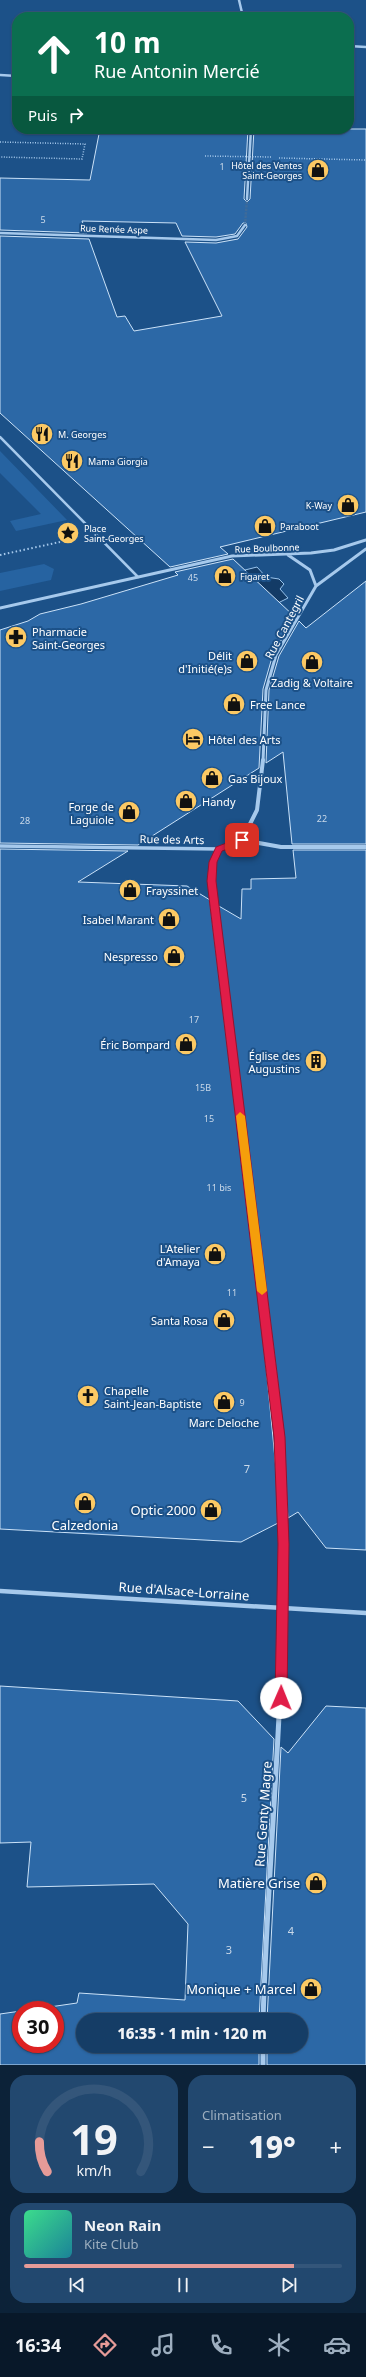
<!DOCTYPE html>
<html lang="fr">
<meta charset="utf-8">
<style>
:root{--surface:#153d66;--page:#22486f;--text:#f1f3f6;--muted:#9daebf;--line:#34567a;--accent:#e69b98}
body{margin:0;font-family:"Noto Sans",sans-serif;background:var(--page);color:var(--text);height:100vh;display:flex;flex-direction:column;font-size:15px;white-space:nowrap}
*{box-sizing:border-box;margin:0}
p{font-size:13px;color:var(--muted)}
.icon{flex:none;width:22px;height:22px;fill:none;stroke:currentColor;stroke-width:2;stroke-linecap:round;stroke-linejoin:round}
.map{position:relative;height:2065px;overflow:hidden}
.drawer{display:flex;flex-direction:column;gap:10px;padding:10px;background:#0c2238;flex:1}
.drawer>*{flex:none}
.hud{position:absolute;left:12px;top:12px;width:342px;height:122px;border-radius:16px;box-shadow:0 1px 3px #0004,0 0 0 1px var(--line);background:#0b6e4f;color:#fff;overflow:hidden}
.speed{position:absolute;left:12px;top:2001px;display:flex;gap:8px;font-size:20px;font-weight:700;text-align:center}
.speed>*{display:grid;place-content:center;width:52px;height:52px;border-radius:50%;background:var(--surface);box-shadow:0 1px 3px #0004,0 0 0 1px var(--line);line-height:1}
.speed .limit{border:6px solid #d22;background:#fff;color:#111}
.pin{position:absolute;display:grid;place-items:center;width:34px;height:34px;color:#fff;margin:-17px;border-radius:8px;box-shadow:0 2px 6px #0006}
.me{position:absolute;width:44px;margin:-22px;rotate:1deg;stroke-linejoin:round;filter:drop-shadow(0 0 3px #0008)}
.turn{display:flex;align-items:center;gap:14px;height:84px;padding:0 16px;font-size:18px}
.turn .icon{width:52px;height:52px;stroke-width:2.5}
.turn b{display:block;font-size:28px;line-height:34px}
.then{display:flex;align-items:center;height:38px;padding:0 16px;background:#0003;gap:8px;font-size:15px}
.big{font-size:30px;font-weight:800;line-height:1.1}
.drawer .widget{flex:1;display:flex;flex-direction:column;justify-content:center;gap:6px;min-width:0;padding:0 14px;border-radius:16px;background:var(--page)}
.drawer .dial{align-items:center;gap:0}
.dial svg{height:104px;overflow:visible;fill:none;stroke:var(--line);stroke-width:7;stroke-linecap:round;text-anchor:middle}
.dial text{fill:var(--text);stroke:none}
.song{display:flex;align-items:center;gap:12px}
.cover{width:48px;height:48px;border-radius:6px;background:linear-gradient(135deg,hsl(150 70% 55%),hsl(190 70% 35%))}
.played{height:4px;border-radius:2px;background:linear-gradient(90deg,var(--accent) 85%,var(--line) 85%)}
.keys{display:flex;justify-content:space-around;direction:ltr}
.heat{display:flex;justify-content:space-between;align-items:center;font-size:22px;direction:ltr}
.drawer .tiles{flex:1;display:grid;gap:10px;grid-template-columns:1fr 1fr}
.widget:last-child{grid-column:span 2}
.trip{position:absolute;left:76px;top:2013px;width:232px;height:40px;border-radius:20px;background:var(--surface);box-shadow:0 1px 3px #0004,0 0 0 1px var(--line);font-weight:800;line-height:40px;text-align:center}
.menu{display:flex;height:64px;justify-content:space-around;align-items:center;background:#081829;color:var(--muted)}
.menu .icon{width:28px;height:28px}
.menu .on{color:var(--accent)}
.menu b{font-size:18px;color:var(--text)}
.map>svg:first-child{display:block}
.green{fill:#2663a1}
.water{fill:#133b66;stroke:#99c4ed}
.building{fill:#2c68a6;stroke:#cbe2f8}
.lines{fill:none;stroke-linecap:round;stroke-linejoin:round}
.minor-tunnel{stroke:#3e6b9a;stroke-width:2.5;stroke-dasharray:2.5 1;stroke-linecap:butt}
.path-far1{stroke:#a6c9ec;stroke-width:1.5;stroke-dasharray:1 1.5;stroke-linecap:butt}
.path{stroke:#a6c9ec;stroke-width:2;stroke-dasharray:1.5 2.5;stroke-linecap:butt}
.pedestrian-far2{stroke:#a6c9ec;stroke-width:2.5}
.pedestrian-far1{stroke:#a6c9ec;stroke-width:3.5}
.pedestrian{stroke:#a6c9ec;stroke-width:4.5}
.minor-far3{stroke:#a6c9ec;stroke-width:2.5}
.minor-far2{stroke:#a6c9ec;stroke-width:3}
.minor-far1{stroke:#a6c9ec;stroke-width:4}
.minor{stroke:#a6c9ec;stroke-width:5}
.path-bridge{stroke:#a6c9ec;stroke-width:1.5;stroke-dasharray:1 1.5;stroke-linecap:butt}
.route{fill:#e11d48;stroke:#92132f}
.slow{fill:#f59e0b}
.labels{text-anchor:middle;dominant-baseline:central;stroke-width:4;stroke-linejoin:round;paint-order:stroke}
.far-poi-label{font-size:9px;fill:#fff;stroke:#1c5188;text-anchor:start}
.number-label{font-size:9px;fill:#cad9e9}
.far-street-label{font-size:9px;fill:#fff;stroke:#1c5188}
.street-label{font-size:11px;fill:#fff;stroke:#1c5188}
.poi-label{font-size:11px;fill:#fff;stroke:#1c5188;text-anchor:end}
.near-number-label{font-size:11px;fill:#cad9e9}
.near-poi-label{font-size:13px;fill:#fff;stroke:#1c5188;text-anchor:end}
.near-street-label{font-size:13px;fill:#fff;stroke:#1c5188}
</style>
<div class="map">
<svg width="366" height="2065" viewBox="0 0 366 2065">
<rect width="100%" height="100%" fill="#1c5188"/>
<path class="green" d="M 0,451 L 67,520 L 16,531 L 10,521 L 41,514 L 0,473 Z
M 44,564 L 54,569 L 51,580 L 0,591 L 0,573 Z"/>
<path class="water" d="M 257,567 L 266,577 L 279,579 L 284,584 L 280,589 L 288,598 L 278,603 L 245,570 Z"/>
<path class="building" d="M 100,129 L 248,129 L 244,199 L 247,202 L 250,199 L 254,129 L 366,129 L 366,512 L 220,547 L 228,554 L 170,567 L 0,413 L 0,236 L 89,239 L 117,317 L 125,316 L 134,331 L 222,316 L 185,242 L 216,243 L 238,239 L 247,227 L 246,223 L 243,223 L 235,234 L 216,237 L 182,236 L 176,223 L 82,221 L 87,233 L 0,230 L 0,178 L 90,180 Z
M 233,559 L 295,617 L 273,654 L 263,689 L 259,768 L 138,845 L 0,843 L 0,630 L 28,621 L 40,614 L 81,604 L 178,575 L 175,572 Z
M 366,581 L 366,844 L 292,844 L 283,752 L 266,763 L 269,690 L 279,656 L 299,621 L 306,628 Z
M 0,849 L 128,851 L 78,882 L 187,886 L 210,900 L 262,1324 L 278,1490 L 280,1522 L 241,1542 L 0,1529 Z
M 293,850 L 366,850 L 366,1550 L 326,1548 L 298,1512 L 288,1518 L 277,1379 L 217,905 L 241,919 L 242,889 L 251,889 L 251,879 L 296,878 Z
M 0,1686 L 238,1701 L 274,1739 L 259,2020 L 83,2020 L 83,2046 L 259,2046 L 259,2065 L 0,2065 L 0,2014 L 21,2011 L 21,2044 L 55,2044 L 55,2010 L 29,2010 L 77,2003 L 79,1993 L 185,2000 L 188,1924 L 154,1884 L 27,1887 L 31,1842 L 0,1843 Z
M 326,1706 L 366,1708 L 366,2065 L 267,2065 L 267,2046 L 301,2046 L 301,2020 L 267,2020 L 281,1747 L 288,1753 Z"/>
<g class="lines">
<path class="minor-tunnel" d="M 245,225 L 247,199"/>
<path class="path-far1" d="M 0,142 L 85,144 L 82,159 L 0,157
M 279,158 L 366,160"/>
<path class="path" d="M 0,555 L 60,542"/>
<path class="pedestrian-far2" d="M 0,437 L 138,577"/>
<path class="pedestrian-far1" d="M 0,846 L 219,849"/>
<path class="pedestrian" d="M 0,1591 L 366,1613"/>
<path class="minor-far3" d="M 239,0 L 243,17
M 349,46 L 366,47
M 0,75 L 17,76
M 247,199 L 251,129
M 0,233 L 216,240 L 237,236 L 245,225"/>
<path class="minor-far2" d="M 288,555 L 310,570 L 316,586
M 0,608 L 232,556 L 311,553 L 334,550 L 366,540
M 263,761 L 266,690 L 276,655 L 316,586 L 366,549"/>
<path class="minor-far1" d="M 242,840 L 257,810 L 263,760
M 266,1326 L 211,881 L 213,862 L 219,849 L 242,840 L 281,847 L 366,847"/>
<path class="minor" d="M 263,2020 C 268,1861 284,1703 284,1545 C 284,1471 275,1398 266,1325
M 263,2046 L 263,2065"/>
<path class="path-bridge" d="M 205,156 L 271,157"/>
</g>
<path class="route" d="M 242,837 L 245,838 L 245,843 L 222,851 L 217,862 L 216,881 L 285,1437 L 289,1544 L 287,1698 L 285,1702 L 281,1704 L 276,1702 L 275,1698 L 278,1544 L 274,1437 L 207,881 L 209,862 L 216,847 Z"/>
<path class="slow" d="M 240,1112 L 245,1116 L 267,1291 L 262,1295 L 257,1291 L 236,1116 Z"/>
<defs>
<g id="shop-disc" transform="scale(1.15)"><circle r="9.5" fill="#fcc964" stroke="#1c5188"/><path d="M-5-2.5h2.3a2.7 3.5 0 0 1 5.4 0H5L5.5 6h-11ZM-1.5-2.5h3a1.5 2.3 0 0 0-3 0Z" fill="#111"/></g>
<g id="restaurant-disc" transform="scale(1.15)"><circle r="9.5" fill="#fcc964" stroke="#1c5188"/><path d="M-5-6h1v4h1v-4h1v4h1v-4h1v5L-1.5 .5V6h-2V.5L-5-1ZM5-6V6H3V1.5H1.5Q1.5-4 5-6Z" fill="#111"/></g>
<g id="sight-disc" transform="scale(1.15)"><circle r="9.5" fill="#fcc964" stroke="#1c5188"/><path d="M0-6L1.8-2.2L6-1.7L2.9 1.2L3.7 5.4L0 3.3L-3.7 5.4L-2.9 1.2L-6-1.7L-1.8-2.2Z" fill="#111"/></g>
<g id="pharmacy-disc" transform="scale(1.15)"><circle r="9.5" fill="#fcc964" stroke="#1c5188"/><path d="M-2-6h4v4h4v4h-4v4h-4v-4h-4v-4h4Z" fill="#111"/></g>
<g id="hotel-disc" transform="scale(1.15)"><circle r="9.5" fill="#fcc964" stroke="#1c5188"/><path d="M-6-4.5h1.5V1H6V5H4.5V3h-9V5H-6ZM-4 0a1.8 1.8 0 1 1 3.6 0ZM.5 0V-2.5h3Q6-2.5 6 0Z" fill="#111"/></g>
<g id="building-disc" transform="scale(1.15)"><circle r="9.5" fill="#fcc964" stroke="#1c5188"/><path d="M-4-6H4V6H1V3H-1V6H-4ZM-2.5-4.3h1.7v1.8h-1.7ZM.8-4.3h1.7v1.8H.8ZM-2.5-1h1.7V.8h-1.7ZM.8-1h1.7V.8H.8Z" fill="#111"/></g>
<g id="church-disc" transform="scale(1.15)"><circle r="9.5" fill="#fcc964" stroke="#1c5188"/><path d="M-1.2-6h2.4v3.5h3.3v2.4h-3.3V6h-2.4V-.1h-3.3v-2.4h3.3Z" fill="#111"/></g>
</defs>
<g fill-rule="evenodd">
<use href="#shop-disc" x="318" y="170"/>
<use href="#restaurant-disc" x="42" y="434"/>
<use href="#restaurant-disc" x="72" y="461"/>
<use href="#shop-disc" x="348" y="505"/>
<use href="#shop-disc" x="265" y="526"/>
<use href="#sight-disc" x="68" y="533"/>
<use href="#shop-disc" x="225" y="576"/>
<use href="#pharmacy-disc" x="16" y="637"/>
<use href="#shop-disc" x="247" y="661"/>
<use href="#shop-disc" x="312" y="662"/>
<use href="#shop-disc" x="234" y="704"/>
<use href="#hotel-disc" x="193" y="739"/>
<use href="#shop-disc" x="212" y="778"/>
<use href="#shop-disc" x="186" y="801"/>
<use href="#shop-disc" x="129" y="812"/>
<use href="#shop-disc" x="130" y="890"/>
<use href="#shop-disc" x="169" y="919"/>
<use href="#shop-disc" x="174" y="956"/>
<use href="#shop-disc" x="186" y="1044"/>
<use href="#building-disc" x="316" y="1061"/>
<use href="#shop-disc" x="215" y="1254"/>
<use href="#shop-disc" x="224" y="1320"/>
<use href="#church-disc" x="88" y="1396"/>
<use href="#shop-disc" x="224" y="1402"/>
<use href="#shop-disc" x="85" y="1503"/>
<use href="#shop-disc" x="211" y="1510"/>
<use href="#shop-disc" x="316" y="1883"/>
<use href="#shop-disc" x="311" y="1989"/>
</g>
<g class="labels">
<g class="far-poi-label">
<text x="302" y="165" text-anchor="end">Hôtel des Ventes<tspan x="302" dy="10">Saint-Georges</tspan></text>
<text x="58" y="434">M. Georges</text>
<text x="88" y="461">Mama Giorgia</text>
<text x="332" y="505" text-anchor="end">K-Way</text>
<text x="280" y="526">Paraboot</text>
<text x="84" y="528">Place<tspan x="84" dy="10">Saint-Georges</tspan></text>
<text x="240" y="576">Figaret</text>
</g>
<g class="number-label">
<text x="222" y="166">1</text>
<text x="43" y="219">5</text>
<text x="193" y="577">45</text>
<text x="322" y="818">22</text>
<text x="25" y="820">28</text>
<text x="194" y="1019">17</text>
<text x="203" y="1087">15B</text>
<text x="209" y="1118">15</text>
<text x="219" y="1187">11 bis</text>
<text x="232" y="1292">11</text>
<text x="242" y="1402">9</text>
</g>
<g class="far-street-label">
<text transform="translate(114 229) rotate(2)">Rue Renée Aspe</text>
<text transform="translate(267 548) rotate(-2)">Rue Boulbonne</text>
</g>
<g class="street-label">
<text transform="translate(284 627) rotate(-62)">Rue Cantegril</text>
<text transform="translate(172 839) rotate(1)">Rue des Arts</text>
</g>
<g class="poi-label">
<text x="32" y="631" text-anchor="start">Pharmacie<tspan x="32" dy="13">Saint-Georges</tspan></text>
<text x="232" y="655">Délit<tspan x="232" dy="13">d'Initié(e)s</tspan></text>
<text x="312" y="682" text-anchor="middle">Zadig &amp; Voltaire</text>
<text x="250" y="704" text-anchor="start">Free Lance</text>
<text x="208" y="739" text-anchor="start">Hôtel des Arts</text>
<text x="228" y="778" text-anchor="start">Gas Bijoux</text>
<text x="202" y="801" text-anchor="start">Handy</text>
<text x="114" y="806">Forge de<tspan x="114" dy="13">Laguiole</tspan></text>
<text x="146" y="890" text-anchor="start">Frayssinet</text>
<text x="154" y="919">Isabel Marant</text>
<text x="158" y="956">Nespresso</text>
<text x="170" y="1044">Éric Bompard</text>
<text x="300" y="1055">Église des<tspan x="300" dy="13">Augustins</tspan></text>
<text x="200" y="1248">L'Atelier<tspan x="200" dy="13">d'Amaya</tspan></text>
<text x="208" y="1320">Santa Rosa</text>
<text x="104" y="1390" text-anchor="start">Chapelle<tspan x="104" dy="13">Saint-Jean-Baptiste</tspan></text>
<text x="224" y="1422" text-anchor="middle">Marc Deloche</text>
</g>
<g class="near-number-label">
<text x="247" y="1468">7</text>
<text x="244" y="1797">5</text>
<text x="291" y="1930">4</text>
<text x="229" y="1949">3</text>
</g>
<g class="near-poi-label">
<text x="196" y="1510">Optic 2000</text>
<text x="85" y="1525" text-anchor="middle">Calzedonia</text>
<text x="300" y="1883">Matière Grise</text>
<text x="296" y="1989">Monique + Marcel</text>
</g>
<g class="near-street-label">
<text transform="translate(184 1591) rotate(4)">Rue d'Alsace-Lorraine</text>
<text transform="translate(263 1814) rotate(-86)">Rue Genty Magre</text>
</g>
</g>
</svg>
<div class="speed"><div class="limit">30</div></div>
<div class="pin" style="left:242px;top:840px;background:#d93025"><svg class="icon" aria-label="arrive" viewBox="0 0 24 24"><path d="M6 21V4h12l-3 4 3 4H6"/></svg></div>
<svg class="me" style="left:281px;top:1698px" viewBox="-20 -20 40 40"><circle r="19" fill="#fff"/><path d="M0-13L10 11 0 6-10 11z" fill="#e11d48"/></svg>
<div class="trip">16:35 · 1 min · 120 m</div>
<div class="hud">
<div class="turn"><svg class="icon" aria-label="ahead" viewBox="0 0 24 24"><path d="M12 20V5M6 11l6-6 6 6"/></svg><div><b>10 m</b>Rue Antonin Mercié</div></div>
<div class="then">Puis<svg class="icon" aria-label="right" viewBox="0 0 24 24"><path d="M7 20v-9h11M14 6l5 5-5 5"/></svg></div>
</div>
</div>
<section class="drawer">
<div class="tiles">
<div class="widget dial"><svg viewBox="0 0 100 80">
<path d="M14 69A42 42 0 1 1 86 69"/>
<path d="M14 69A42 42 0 0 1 8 46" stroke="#e69b98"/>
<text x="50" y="56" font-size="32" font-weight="700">19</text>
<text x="50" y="72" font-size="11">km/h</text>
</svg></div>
<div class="widget"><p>Climatisation</p>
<div class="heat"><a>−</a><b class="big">19°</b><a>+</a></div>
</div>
<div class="widget">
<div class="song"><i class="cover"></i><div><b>Neon Rain</b><p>Kite Club</p></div></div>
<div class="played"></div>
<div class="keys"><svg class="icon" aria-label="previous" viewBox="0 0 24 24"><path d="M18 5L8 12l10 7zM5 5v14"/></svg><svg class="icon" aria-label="pause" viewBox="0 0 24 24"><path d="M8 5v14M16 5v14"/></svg><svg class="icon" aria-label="next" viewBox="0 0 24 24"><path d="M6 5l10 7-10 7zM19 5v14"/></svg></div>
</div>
</div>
</section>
<nav class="menu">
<b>16:34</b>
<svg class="icon on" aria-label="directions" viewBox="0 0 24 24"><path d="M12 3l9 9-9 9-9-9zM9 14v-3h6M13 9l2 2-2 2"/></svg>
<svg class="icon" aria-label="music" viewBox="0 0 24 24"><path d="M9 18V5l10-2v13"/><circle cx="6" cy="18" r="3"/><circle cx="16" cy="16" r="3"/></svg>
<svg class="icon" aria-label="phone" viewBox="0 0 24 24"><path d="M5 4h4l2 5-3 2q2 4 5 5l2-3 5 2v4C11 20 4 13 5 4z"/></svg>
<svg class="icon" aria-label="climate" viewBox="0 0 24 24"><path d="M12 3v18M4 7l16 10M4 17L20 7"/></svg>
<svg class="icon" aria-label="car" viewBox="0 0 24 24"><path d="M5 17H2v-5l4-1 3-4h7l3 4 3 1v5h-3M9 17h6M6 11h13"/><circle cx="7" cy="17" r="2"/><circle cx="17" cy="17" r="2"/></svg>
</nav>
